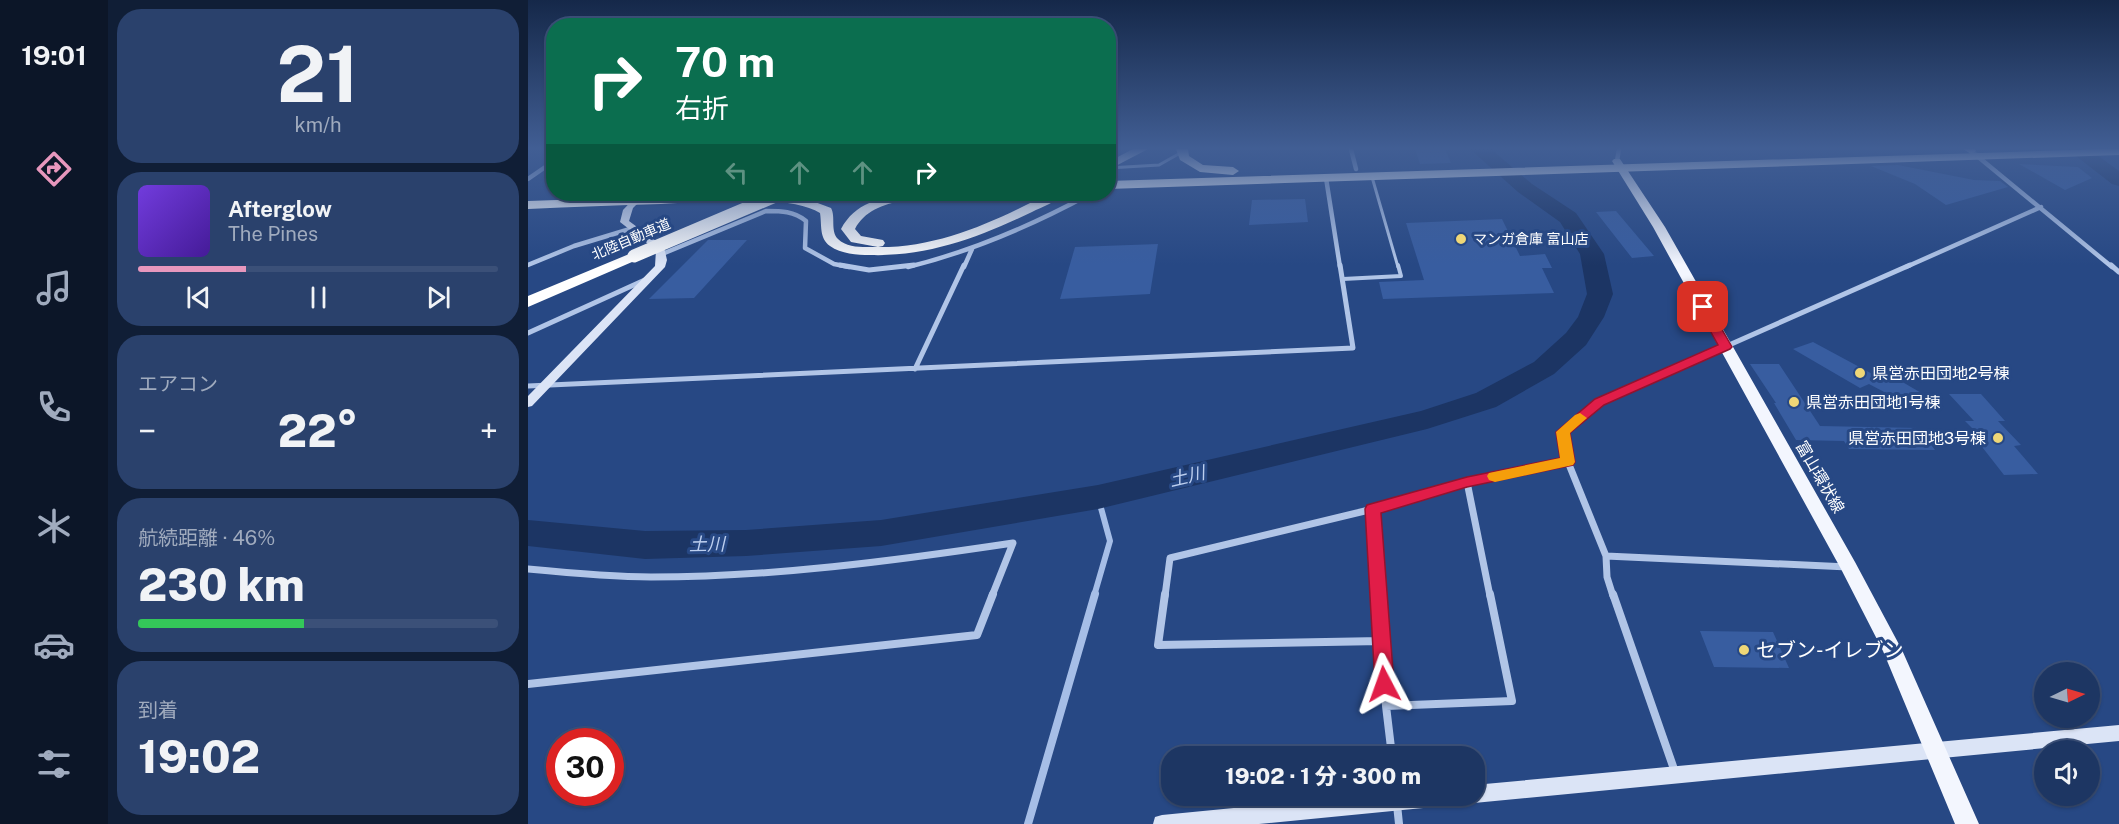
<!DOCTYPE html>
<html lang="ja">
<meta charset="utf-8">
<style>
:root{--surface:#1d3663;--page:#2a416c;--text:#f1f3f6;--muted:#a0abbe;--line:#3b5078;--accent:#e797bd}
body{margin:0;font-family:"Public Sans","Noto Sans JP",sans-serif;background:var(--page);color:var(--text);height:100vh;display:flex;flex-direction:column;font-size:22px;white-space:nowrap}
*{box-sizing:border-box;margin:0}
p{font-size:20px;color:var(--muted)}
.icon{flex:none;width:33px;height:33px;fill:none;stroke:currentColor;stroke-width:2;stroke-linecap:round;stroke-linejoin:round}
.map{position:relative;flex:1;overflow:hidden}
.sheet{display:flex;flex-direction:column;gap:9px;padding:9px;background:#101e36;width:420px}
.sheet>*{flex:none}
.top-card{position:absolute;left:18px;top:18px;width:570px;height:183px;border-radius:24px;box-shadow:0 2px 4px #0004,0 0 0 2px var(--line);background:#0b6e4f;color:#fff;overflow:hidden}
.needle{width:39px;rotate:85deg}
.controls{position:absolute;left:1506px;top:662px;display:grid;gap:12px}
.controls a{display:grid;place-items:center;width:66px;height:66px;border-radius:50%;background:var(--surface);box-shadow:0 2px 4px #0004,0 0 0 2px var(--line);font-size:30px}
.speed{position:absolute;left:18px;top:728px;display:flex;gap:12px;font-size:30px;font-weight:700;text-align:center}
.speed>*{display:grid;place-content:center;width:78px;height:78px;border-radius:50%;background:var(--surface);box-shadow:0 2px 4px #0004,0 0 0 2px var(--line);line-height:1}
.speed .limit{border:9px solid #d22;background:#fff;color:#111}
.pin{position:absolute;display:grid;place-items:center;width:51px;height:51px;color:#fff;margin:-26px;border-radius:12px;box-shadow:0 3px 9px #0006}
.me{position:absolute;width:66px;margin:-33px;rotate:356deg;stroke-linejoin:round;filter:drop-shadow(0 0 4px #0008)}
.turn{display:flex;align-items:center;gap:21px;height:126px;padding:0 30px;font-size:27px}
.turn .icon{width:78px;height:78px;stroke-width:2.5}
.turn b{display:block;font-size:42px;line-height:51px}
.lanes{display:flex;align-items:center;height:57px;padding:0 30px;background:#0003;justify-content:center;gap:30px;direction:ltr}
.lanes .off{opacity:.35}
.big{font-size:45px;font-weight:800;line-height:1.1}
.sheet .tile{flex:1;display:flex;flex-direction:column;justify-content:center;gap:9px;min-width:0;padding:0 21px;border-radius:24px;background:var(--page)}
.sheet .dial{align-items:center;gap:0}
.dial b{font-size:78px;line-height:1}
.song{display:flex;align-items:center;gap:18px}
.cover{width:72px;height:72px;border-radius:9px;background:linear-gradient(135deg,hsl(260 70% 55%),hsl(260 70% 35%))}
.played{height:6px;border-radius:3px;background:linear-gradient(90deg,var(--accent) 30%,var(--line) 30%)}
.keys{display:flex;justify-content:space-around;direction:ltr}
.heat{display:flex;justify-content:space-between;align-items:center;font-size:33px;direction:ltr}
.charge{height:9px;border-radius:4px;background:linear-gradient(90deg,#34c759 46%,var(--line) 0)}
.trip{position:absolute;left:633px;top:746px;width:324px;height:60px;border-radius:24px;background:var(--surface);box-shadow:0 2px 4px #0004,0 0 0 2px var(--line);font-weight:800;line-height:60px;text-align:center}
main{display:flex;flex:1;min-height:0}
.tabs{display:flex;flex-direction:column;width:108px;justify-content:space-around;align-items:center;background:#0c1628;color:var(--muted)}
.tabs .icon{width:42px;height:42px}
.tabs .active{color:var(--accent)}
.tabs b{font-size:27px;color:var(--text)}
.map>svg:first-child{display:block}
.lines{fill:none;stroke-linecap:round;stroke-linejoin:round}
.stream-far1{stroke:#a6bee7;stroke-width:6}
.stream{stroke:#a6bee7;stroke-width:8}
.river{fill:#1c3564;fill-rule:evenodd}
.building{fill:#385da0}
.lane-far1{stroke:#b1c5e7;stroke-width:3}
.lane{stroke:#b1c5e7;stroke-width:4}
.street-far3{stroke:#b1c5e7;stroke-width:4.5}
.street-far2{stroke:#b1c5e7;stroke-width:5}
.street-far1{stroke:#b1c5e7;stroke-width:7}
.street{stroke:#b1c5e7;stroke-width:8}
.secondary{fill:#dbe4f6;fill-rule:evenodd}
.primary{fill:#f3f6fe;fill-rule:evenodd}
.highway{fill:#fff;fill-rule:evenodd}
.highway-bridge{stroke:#fff;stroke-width:13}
.route{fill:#e11d48;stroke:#92132f;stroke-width:1.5}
.slow{fill:#f59e0b}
.poi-dot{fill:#efd777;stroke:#274884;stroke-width:2}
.labels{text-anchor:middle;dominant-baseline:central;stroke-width:6;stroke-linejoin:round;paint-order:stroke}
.far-street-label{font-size:14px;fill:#fff;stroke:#274884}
.far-poi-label{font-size:14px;fill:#fff;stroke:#274884;text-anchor:start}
.poi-label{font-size:16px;fill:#fff;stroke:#274884;text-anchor:start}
.street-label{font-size:16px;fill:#fff;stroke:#274884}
.water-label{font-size:18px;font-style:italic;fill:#bdcfef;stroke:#274884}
.near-poi-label{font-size:20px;fill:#fff;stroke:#274884;text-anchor:start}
</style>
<main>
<nav class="tabs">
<b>19:01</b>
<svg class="icon active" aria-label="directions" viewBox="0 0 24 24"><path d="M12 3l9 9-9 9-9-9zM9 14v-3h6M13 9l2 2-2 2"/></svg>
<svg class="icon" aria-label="music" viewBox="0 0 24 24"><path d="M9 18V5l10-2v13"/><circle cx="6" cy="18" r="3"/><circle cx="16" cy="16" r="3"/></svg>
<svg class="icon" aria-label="phone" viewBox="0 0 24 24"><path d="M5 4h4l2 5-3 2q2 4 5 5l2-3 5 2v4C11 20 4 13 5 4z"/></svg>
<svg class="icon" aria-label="climate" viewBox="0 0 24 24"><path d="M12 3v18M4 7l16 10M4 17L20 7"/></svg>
<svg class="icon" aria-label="car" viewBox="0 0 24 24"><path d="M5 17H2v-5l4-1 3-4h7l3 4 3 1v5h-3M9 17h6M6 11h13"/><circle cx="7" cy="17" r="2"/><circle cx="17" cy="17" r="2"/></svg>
<svg class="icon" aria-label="filters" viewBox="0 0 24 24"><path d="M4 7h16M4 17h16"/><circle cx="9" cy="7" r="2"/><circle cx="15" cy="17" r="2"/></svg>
</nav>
<section class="sheet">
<div class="tile dial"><b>21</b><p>km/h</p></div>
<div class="tile">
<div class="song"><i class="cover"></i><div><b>Afterglow</b><p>The Pines</p></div></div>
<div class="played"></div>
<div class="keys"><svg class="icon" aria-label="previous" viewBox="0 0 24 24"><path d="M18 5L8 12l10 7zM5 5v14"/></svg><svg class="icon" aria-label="pause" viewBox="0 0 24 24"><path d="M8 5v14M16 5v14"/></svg><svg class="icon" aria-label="next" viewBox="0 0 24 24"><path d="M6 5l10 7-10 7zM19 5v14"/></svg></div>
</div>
<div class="tile"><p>エアコン</p>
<div class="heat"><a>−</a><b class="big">22°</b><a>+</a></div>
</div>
<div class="tile"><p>航続距離 · 46%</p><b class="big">230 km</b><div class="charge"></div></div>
<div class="tile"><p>到着</p><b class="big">19:02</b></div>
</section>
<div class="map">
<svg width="1591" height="824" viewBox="0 0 1591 824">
<rect width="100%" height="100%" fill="#274884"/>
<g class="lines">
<path class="stream-far1" d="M 566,596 L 582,541 L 570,497"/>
<path class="stream" d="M 500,824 L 567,594"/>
<path class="river" d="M 942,149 L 963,149 L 1004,184 L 1048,213 L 1076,254 L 1085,294 L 1076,317 L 1058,345 L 1026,374 L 968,407 L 899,429 L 570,509 L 353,546 L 218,556 L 117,559 L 0,546 L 0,520 L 117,531 L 218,530 L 353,520 L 570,485 L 893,411 L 948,393 L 1006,362 L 1038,333 L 1050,317 L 1059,294 L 1052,254 L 1032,222 L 990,192 Z
M 1539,149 L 1561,149 L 1591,171 L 1591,186 L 1584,184 Z"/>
</g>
<path class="building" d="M 887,149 L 917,149 L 923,163 L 892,164 Z
M 1491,164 L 1550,167 L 1564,178 L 1537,190 Z
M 1370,165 L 1446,180 L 1472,181 L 1480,187 L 1418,205 L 1387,184 L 1343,166 Z
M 777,199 L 780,222 L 721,225 L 724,200 Z
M 1088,211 L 1126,256 L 1104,258 L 1068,212 Z
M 974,219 L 992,256 L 1017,254 L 1024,268 L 1014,268 L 1026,293 L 855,299 L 851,282 L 896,280 L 878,223 Z
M 180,240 L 219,240 L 166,298 L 121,299 Z
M 630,244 L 622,294 L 532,299 L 547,247 Z
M 1285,342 L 1350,377 L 1359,373 L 1395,394 L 1377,403 L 1341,384 L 1332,388 L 1265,349 Z
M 1222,364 L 1251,364 L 1292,426 L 1390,428 L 1407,450 L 1321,449 L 1316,441 L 1268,440 L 1246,403 L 1248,403 Z
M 1421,394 L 1453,394 L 1477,421 L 1470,421 L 1493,445 L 1486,446 L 1510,474 L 1476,475 L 1451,443 L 1459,443 L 1437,421 L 1446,421 Z
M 1172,631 L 1245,632 L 1261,668 L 1186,667 Z"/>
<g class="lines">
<path class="lane-far1" d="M 580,168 L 631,165 L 654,152
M 844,177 L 870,267"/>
<path class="lane" d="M 815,279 L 873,276 L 870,265"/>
<path class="street-far3" d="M 823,149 L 828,169
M 1443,151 L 1584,267
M 1089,161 L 1091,149
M 798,178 L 812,267
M 0,179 L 26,161
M 134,254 L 238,211 C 253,211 266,211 278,221 L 277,248 L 306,264 L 321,267
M 0,265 L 46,246 L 102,229
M 380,267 C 445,251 503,226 562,194
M 436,267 L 444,249
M 1378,267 L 1513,207"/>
<path class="street-far2" d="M 312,265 L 341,270 L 386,265
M 1583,265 L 1591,272
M 0,333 L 119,279
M 387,369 L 436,265
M 0,386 L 825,348 L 812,265
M 1059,413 L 1072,402 L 1382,265"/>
<path class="street-far1" d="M 1040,462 L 1078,556 L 1320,567
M 939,482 L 962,596
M 1078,556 L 1079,577 L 1085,596
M 0,569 C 41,573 82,577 123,577 C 244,577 365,561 485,543 L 464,596
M 637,596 L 642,558 L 845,509
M 851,596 L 845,509 L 939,482 L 1040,462 L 1035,432 L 1061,411"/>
<path class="street" d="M 637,594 L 630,645 L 853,641
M 851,594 L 858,706 L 864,756
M 1085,594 L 1147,772
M 0,684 L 449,635 L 465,594
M 858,706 L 984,701 L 962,594
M 868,795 L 871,824"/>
<path class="secondary" d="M 110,194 L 119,194 L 105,208 L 101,221 L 136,247 L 139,260 L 137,267 L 4,406 L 0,407 L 0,396 L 127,266 L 128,250 L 92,222 L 95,210 Z
M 1591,725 L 1591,741 L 946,803 L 942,801 L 936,804 L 731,824 L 625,824 L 627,817 L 634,815 L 841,795 L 946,795 L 946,785 Z"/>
<path class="primary" d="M 1435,149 L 1447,149 L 1448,151 L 1443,154 Z
M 1086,159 L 1092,159 L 1137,227 L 1327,562 L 1374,650 L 1451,824 L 1427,824 L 1355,651 L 1313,569 L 1125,227 L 1084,161 Z"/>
<path class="highway" d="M 605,149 L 620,149 L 580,170 L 580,162 Z
M 648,149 L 660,149 L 661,156 L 675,165 L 705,167 L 711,171 L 705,175 L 672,172 L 652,160 Z
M 1572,149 L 1591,149 L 1591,155 L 580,189 L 580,181 Z
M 202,194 L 268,197 L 268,194 L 335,194 L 329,198 L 279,199 L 303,208 C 308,217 302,231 310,239 C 319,248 334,247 345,247 C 409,249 465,222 520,194 L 535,194 C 528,202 514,207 504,212 C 452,237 400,257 342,255 C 329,255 313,254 302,246 C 291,238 294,225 292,213 C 261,193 171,202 133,204 C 89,205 44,207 0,209 L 0,201 Z
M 380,194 L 441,194 L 435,198 C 402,199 345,194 327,229 L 333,236 L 355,240 L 357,243 L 355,246 L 350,247 L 323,242 L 313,229 C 327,203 352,197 380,194 Z
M 106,252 L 111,253 L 113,256 L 111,259 L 0,307 L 0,296 Z"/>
<path class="highway-bridge" d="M 106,256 L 252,194"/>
</g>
<linearGradient id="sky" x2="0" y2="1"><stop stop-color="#152849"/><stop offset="0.56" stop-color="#415e94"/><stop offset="1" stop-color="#415e94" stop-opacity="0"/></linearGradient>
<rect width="1591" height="265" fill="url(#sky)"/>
<path class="route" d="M 1175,303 L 1181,307 L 1204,347 L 1202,349 L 1076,405 L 1042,433 L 1047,462 L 1045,465 L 939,487 L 853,513 L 866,684 L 863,690 L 856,693 L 850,690 L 847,684 L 837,509 L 839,505 L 939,477 L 1032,458 L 1028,432 L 1067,399 L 1190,345 L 1169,307 Z"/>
<path class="slow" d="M 1052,413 L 1059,418 L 1042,433 L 1047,462 L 1045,465 L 967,482 L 961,480 L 959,476 L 961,473 L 1032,458 L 1028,432 L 1047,415 Z"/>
<g class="poi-dot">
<circle cx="933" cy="239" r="6"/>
<circle cx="1332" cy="373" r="6"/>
<circle cx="1266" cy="402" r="6"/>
<circle cx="1470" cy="438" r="6"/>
<circle cx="1216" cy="650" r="6"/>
</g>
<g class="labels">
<g class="far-street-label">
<text transform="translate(103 239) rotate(-23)">北陸自動車道</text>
</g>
<g class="far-poi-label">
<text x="945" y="239">マンガ倉庫 富山店</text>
</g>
<g class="poi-label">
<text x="1344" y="373">県営赤田団地2号棟</text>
<text x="1278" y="402">県営赤田団地1号棟</text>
<text x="1458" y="438" text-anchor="end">県営赤田団地3号棟</text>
</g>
<g class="street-label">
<text transform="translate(1292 477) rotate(60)">富山環状線</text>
</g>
<g class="water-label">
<text transform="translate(659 476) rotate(-13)">土川</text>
<text transform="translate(179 544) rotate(-1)">土川</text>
</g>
<g class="near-poi-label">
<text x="1228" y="650">セブン-イレブン</text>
</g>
</g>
</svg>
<div class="controls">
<a><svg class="needle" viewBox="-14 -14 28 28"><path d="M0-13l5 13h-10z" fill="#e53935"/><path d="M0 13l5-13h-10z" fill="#a0abbe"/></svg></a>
<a><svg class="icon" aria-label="sound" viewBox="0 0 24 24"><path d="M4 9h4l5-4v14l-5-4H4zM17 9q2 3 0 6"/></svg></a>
</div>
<div class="speed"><div class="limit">30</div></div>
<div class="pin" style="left:1175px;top:307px;background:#d93025"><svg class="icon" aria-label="arrive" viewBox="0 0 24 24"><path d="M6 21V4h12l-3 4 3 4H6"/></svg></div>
<svg class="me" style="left:856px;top:684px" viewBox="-20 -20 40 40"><path d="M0-17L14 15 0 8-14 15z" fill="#e11d48" stroke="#fff" stroke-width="4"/></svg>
<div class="trip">19:02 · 1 分 · 300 m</div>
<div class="top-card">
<div class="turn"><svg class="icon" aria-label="right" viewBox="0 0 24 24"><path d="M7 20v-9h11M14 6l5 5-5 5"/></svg><div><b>70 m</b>右折</div></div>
<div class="lanes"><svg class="icon off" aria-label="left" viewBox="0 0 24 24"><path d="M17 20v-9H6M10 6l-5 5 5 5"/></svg><svg class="icon off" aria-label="ahead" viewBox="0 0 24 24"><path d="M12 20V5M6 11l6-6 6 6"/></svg><svg class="icon off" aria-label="ahead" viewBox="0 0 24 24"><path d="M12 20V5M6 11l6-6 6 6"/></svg><svg class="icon" aria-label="right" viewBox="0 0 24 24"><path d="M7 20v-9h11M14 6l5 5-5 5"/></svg></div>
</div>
</div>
</main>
